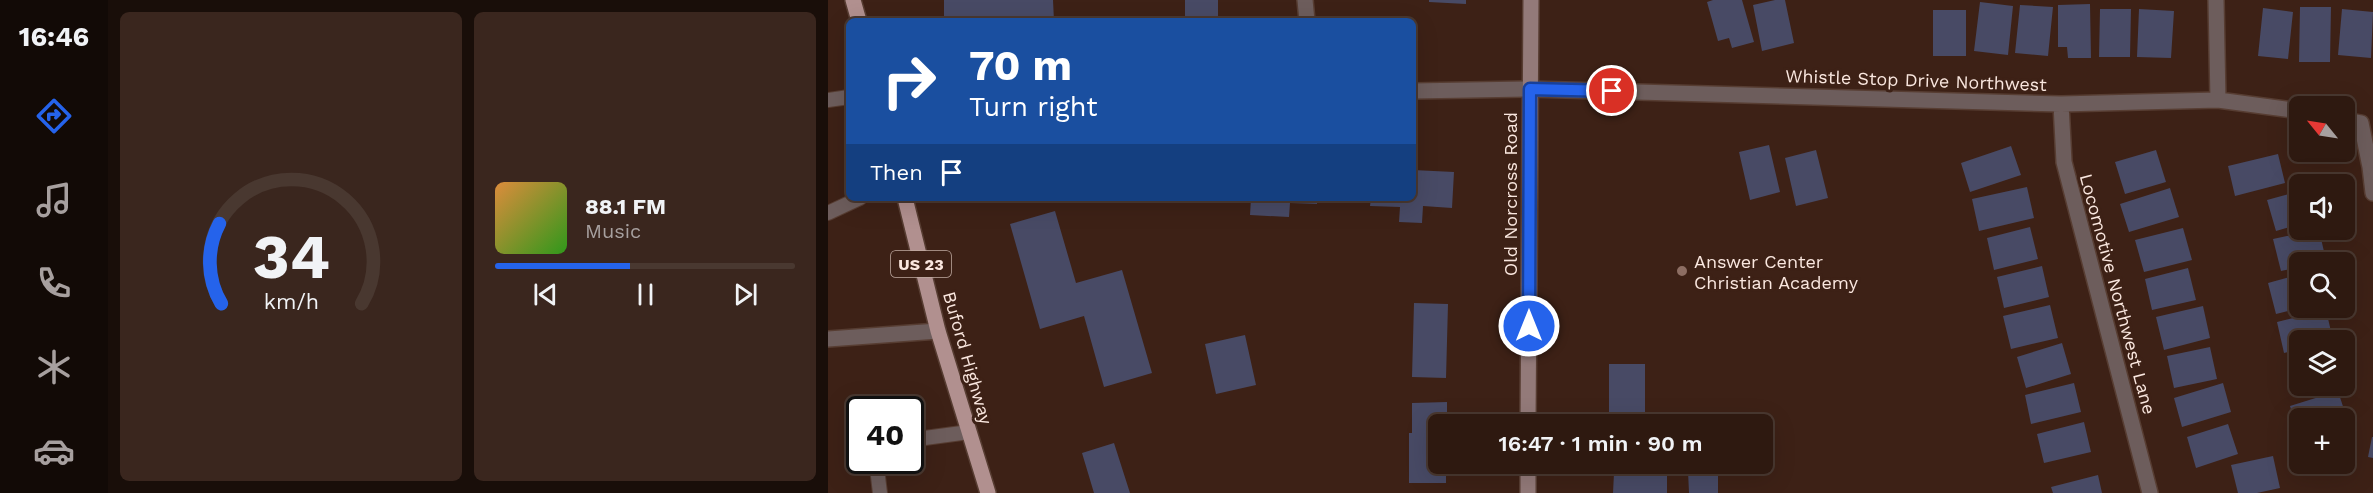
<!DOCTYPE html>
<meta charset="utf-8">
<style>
:root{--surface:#2e1910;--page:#3a261e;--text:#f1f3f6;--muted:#a7a09f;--line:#493830;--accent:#2563eb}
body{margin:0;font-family:"Work Sans",sans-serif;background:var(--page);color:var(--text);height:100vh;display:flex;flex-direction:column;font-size:22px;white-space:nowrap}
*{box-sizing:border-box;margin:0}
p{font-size:20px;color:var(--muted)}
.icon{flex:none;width:33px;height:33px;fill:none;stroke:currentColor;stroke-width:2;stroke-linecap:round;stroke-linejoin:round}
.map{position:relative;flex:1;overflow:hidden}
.sheet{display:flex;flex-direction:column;gap:12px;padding:12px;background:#190e09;width:720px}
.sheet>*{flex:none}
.top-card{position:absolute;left:18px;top:18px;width:570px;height:183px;border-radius:9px;box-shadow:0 6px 24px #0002,0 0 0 2px var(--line);background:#1a4fa0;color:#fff;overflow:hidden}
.needle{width:39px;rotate:300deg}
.buttons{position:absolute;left:1461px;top:96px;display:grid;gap:12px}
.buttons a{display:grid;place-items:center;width:66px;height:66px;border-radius:9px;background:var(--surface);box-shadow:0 6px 24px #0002,0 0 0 2px var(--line);font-size:30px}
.speed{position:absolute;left:18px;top:396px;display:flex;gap:12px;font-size:30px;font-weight:700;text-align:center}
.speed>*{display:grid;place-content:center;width:78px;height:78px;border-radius:50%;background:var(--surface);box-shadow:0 6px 24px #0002,0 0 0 2px var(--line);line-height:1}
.speed .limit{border:3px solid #111;border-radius:9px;background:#fff;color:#111}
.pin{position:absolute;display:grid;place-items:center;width:51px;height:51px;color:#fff;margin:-26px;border:3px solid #fff;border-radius:50%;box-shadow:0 2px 6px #0007}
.me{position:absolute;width:66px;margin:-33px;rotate:0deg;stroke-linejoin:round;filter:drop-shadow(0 0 4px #0008)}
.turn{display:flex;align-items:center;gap:21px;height:126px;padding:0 24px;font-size:27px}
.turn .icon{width:78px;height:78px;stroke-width:2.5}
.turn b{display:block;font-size:42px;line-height:51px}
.then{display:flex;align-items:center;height:57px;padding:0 24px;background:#0003;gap:12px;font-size:22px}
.sheet .card{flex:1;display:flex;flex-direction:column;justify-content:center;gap:9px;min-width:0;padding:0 21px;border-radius:9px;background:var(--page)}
.sheet .dial{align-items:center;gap:0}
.dial svg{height:156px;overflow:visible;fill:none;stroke:var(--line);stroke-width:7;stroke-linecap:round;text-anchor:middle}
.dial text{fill:var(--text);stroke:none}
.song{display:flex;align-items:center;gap:18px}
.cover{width:72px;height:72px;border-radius:9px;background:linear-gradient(135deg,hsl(30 70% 55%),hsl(110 70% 35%))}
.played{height:6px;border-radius:3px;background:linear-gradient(90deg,var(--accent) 45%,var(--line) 45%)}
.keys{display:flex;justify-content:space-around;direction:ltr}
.sheet .tiles{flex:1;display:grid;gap:12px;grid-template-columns:repeat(2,1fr)}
.trip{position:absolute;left:600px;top:414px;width:345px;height:60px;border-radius:9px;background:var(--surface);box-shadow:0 6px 24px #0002,0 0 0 2px var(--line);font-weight:600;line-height:60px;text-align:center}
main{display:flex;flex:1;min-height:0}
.tab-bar{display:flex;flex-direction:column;width:108px;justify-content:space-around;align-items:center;background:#120a06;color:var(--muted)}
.tab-bar .icon{width:42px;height:42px}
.tab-bar .selected{color:var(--accent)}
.tab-bar b{font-size:27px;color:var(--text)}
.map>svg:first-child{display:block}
.building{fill:#484a65}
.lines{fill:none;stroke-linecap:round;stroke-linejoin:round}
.lane-casing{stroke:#573d32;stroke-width:16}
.street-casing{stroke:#573d32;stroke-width:18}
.secondary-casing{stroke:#573d32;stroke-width:18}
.primary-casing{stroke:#573d32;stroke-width:18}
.lane{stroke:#6d5d5c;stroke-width:14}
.street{stroke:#6d5d5c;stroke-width:15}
.secondary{stroke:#937a79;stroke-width:15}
.primary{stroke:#b1908f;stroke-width:15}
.route-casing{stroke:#184099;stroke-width:15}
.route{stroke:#2563eb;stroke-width:10}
.education-dot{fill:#8d6e63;stroke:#3d2116;stroke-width:2}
.labels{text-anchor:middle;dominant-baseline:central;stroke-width:6;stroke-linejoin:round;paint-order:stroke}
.shield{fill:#3d2116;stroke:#c1aca3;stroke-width:1.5}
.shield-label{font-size:16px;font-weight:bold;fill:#fae7df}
.street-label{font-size:18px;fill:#fae7df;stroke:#3d2116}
.poi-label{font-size:18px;fill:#fae7df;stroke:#3d2116;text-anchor:start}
</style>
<main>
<nav class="tab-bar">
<b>16:46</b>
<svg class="icon selected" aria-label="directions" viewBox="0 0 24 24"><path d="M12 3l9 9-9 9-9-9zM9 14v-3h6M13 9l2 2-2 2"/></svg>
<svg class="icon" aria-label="music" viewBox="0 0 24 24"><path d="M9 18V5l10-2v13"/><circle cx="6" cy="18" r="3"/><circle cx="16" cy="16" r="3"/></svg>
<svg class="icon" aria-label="phone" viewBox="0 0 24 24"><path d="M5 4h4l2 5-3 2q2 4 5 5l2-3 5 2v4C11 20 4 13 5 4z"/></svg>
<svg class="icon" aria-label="climate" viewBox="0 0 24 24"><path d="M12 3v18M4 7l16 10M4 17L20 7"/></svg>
<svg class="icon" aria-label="car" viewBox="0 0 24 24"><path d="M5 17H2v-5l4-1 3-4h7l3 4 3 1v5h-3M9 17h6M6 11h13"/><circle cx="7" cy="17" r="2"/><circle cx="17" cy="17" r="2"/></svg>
</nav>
<section class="sheet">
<div class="tiles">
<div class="card dial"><svg viewBox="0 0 100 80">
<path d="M14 69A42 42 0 1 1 86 69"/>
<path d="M14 69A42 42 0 0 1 13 28" stroke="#2563eb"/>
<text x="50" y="56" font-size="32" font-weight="700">34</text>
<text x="50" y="72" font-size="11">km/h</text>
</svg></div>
<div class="card">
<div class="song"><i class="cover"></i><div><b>88.1 FM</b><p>Music</p></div></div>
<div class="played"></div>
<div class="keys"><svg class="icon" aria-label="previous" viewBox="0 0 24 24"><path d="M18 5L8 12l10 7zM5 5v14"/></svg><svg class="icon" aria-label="pause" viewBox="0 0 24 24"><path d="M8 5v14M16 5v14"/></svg><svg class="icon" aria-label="next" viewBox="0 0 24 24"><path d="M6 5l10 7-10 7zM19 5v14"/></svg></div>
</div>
</div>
</section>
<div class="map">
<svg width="1545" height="493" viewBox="0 0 1545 493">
<rect width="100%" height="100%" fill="#3d2116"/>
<path class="building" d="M 116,0 L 225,0 L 226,21 L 116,21 Z
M 357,0 L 390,0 L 390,21 L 357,21 Z
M 601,0 L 638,0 L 638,4 L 601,2 Z
M 885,0 L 914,0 L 926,42 L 904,48 L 901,38 L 890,41 L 879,2 Z
M 947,0 L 957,0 L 966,43 L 934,51 L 925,5 Z
M 1152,2 L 1185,6 L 1180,55 L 1146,51 Z
M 1262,4 L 1263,58 L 1240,58 L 1239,47 L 1230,47 L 1230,5 Z
M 1192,5 L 1225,7 L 1220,56 L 1187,53 Z
M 1472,7 L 1503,7 L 1502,62 L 1471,62 Z
M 1435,8 L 1465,12 L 1460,59 L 1430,56 Z
M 1272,9 L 1303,9 L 1302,57 L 1271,57 Z
M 1311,9 L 1346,11 L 1343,58 L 1309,57 Z
M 1514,9 L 1545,12 L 1543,58 L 1510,55 Z
M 1105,10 L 1138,10 L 1138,56 L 1105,56 Z
M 941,145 L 952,192 L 922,200 L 911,152 Z
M 1183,146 L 1193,175 L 1142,192 L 1133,163 Z
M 988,150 L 1000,198 L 968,206 L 957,158 Z
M 1328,150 L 1338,182 L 1297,194 L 1287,162 Z
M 1450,154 L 1457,183 L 1407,196 L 1400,166 Z
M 585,170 L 626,172 L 624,208 L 595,206 L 594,223 L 571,222 L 572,207 L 542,206 L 543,198 L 585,198 Z
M 1199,187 L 1206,218 L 1151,231 L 1144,199 Z
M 1342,188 L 1351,217 L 1301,232 L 1292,204 Z
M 1472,191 L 1472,224 L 1448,231 L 1439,200 Z
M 309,198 L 393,198 L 393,203 L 309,203 Z
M 423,198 L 489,198 L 489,204 L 462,203 L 461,217 L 422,215 Z
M 227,211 L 248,283 L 294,270 L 324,373 L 276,387 L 256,316 L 212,329 L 182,224 Z
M 1202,227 L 1210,259 L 1166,270 L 1159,238 Z
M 1355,228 L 1364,260 L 1316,272 L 1307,240 Z
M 1486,230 L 1491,230 L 1498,260 L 1472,262 L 1472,267 L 1453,271 L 1445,239 Z
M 1214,266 L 1221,297 L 1176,308 L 1169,277 Z
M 1360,268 L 1368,300 L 1324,310 L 1317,279 Z
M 1472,274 L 1472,308 L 1448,314 L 1440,283 Z
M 586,303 L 620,304 L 618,378 L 584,377 Z
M 1222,305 L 1230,338 L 1183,349 L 1175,316 Z
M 1375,306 L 1382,338 L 1336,350 L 1328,317 Z
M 1498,310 L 1505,340 L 1472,340 L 1472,349 L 1456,353 L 1449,322 Z
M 417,335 L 428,385 L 388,394 L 377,344 Z
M 1234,343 L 1243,374 L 1198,388 L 1189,357 Z
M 1382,347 L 1389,379 L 1346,388 L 1339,356 Z
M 1472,358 L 1472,386 L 1488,386 L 1468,391 L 1461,360 Z
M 781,364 L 817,364 L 817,424 L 781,424 Z
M 1246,383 L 1253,412 L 1203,424 L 1197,395 Z
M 1395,383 L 1403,412 L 1354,427 L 1346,398 Z
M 1510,391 L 1520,422 L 1516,423 L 1516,418 L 1472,418 L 1471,436 L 1462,406 Z
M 619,402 L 619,424 L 610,424 L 610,464 L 618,464 L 618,483 L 581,483 L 581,433 L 584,433 L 584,403 Z
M 1256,422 L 1263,452 L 1216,463 L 1209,434 Z
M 1400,424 L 1410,454 L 1368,468 L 1359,437 Z
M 1544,437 L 1545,437 L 1545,458 L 1540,457 Z
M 286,443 L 302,493 L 266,493 L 254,453 Z
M 1445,456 L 1452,488 L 1429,493 L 1410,493 L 1403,465 Z
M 890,470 L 890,493 L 861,493 L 860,471 Z
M 786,473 L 839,474 L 839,493 L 785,493 Z
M 1270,475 L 1274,493 L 1225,493 L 1223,487 Z"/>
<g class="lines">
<g class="lane-casing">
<path id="lane" d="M 0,100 L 21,97
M 0,213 L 32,198
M 82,440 L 141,432
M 48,460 L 52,493"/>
</g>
<g class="street-casing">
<path id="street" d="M 477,0 L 479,21
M 1388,0 L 1390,100
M 585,91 L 702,89 L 1233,104 L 1390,100 L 1472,111
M 1233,104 L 1236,162 L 1322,493
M 1516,120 L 1533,123 L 1542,167 L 1545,193
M 0,339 L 110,331"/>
</g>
<g class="secondary-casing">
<path id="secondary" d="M 700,424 L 703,0
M 700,464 L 700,493"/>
</g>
<g class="primary-casing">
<path id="primary" d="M 25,0 L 31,21
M 77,198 L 110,331 L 160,493"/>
</g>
<use href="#lane" class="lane"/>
<use href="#street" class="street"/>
<use href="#secondary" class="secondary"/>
<use href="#primary" class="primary"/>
</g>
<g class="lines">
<g class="route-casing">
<path id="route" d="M 701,326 L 702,89 L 784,91"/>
</g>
<use href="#route" class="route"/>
</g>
<circle class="education-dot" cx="854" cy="271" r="6"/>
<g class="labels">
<rect class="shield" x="63" y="251" width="60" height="26" rx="4.5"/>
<g class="shield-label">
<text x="93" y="264">US 23</text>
</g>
<g class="street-label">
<text transform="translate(1088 80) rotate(2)">Whistle Stop Drive Northwest</text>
<text transform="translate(682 194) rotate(-90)">Old Norcross Road</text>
<text transform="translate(1290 294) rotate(75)">Locomotive Northwest Lane</text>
<text transform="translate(140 358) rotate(74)">Buford Highway</text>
</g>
<g class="poi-label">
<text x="866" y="261">Answer Center<tspan x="866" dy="21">Christian Academy</tspan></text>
</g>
</g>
</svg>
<div class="buttons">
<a><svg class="needle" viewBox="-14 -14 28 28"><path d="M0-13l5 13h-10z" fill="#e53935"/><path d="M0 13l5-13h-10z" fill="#a7a09f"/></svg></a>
<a><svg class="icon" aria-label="sound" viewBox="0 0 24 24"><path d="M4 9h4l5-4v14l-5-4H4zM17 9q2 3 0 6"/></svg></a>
<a><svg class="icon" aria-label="search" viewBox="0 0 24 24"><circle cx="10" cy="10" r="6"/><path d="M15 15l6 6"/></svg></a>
<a><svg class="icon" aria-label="layers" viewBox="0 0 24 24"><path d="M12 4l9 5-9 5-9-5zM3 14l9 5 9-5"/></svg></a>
<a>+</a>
</div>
<div class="speed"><div class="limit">40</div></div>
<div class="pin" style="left:784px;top:91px;background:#d93025"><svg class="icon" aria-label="arrive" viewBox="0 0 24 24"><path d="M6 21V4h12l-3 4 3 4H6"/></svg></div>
<svg class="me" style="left:701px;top:326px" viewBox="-20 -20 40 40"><circle r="17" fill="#2563eb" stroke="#fff" stroke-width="3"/><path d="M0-11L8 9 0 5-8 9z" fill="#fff"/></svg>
<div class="trip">16:47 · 1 min · 90 m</div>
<div class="top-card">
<div class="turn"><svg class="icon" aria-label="right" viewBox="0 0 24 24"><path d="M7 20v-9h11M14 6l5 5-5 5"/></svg><div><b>70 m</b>Turn right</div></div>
<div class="then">Then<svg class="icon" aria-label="arrive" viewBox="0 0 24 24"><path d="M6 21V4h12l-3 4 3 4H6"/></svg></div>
</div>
</div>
</main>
